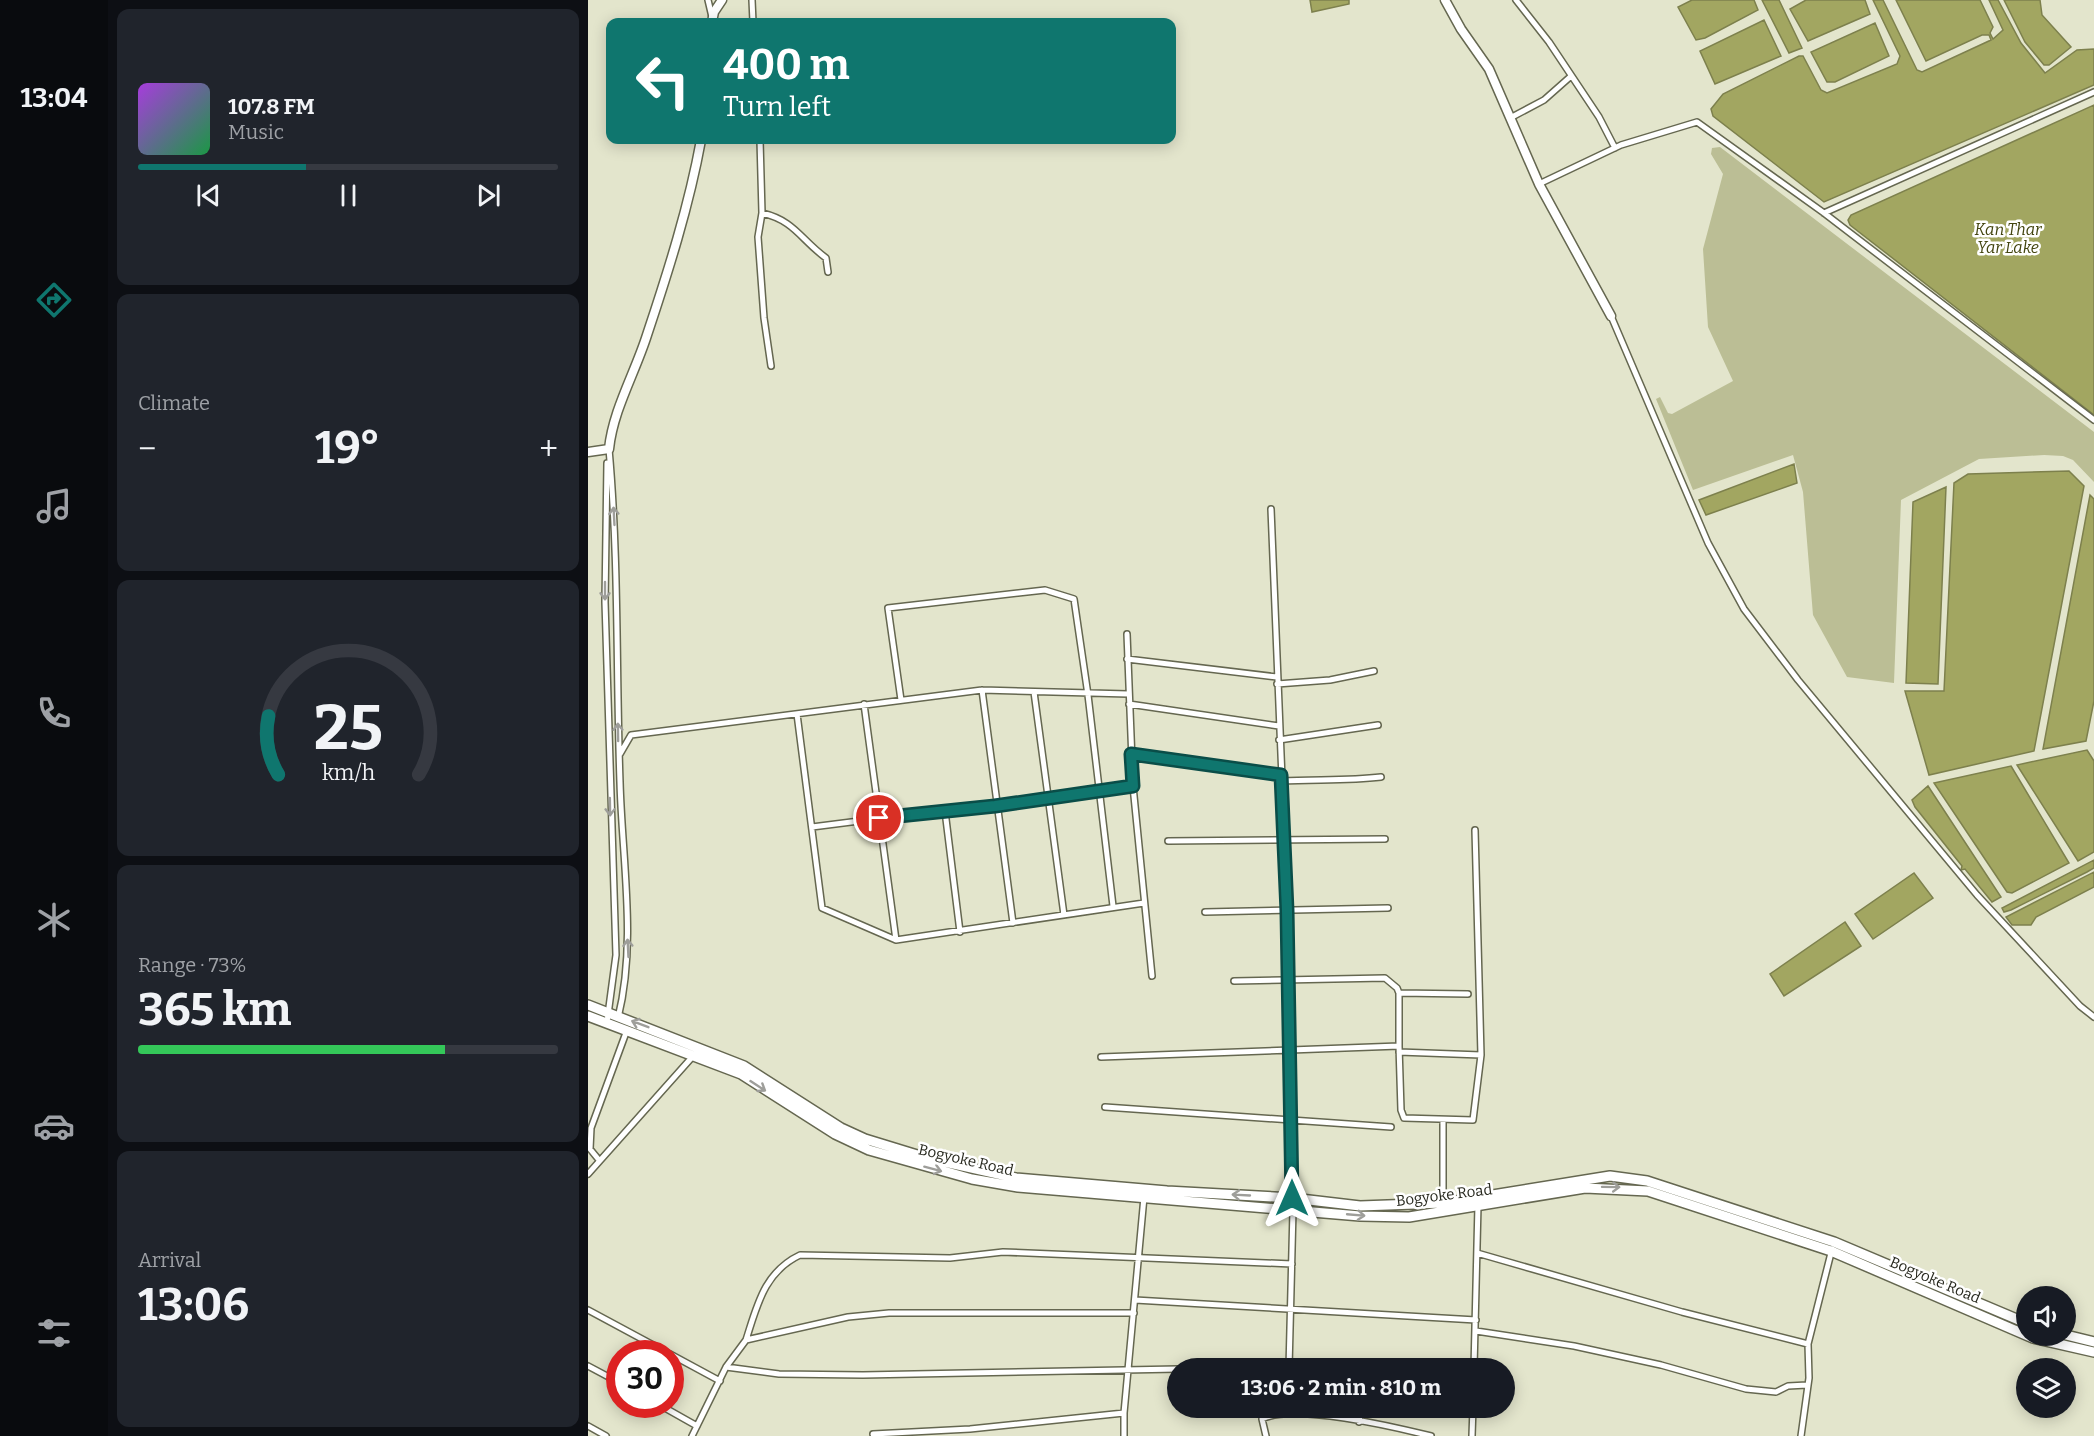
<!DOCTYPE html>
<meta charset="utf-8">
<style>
:root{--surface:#171b24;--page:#20242c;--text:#f1f3f6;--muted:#9ea1a6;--line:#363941;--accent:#0f766e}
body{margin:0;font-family:Bitter,serif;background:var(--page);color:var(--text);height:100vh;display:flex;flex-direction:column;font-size:22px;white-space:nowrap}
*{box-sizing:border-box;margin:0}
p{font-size:20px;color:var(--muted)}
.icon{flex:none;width:33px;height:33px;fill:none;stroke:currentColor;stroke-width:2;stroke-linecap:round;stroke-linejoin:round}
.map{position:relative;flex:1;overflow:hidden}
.side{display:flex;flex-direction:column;gap:9px;padding:9px;background:#0d0f14;width:480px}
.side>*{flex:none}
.top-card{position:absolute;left:18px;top:18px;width:570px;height:126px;border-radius:12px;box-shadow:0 3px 15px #0003;background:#0f766e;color:#fff;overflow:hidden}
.fabs{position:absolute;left:1428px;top:1286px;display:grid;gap:12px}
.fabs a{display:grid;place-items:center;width:60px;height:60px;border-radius:50%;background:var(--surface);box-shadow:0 3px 15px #0003;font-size:30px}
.speed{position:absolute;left:18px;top:1340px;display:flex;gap:12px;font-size:30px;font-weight:700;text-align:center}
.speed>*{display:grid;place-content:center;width:78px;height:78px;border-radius:50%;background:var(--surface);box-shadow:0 3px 15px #0003;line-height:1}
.speed .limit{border:9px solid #d22;background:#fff;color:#111}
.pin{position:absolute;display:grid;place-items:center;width:51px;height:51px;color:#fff;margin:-26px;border:3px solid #fff;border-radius:50%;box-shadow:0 2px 6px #0007}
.me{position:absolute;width:66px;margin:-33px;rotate:0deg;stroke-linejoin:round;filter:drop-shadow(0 0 4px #0008)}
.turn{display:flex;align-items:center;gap:21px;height:126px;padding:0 18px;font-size:27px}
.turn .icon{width:78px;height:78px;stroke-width:2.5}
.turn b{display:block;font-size:42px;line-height:51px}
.big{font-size:45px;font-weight:700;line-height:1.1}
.side .tile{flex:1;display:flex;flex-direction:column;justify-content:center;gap:9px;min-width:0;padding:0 21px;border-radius:12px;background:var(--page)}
.side .dial{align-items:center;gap:0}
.dial svg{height:156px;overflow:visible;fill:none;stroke:var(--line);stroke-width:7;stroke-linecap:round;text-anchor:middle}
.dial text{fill:var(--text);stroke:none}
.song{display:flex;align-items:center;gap:18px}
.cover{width:72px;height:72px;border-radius:9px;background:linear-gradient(135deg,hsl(280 70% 55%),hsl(140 70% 35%))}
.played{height:6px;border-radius:3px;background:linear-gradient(90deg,var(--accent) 40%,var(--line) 40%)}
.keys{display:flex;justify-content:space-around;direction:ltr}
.heat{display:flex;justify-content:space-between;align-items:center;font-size:33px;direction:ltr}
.charge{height:9px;border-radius:4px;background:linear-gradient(90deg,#34c759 73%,var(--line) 0)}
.trip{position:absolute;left:579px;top:1358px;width:348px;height:60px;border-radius:30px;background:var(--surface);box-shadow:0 3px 15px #0003;font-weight:700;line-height:60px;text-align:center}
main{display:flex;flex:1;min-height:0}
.tab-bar{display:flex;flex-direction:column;width:108px;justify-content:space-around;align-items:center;background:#090b0e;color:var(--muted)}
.tab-bar .icon{width:42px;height:42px}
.tab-bar .current{color:var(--accent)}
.tab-bar b{font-size:27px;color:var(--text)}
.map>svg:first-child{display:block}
.green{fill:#bbbe95}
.water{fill:#a2a661;stroke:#7d804d;stroke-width:1.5}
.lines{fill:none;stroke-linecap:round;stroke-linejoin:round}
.street-casing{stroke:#656750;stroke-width:8}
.secondary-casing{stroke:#656750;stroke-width:11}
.primary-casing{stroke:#656750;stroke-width:12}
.street{stroke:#fff;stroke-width:5}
.secondary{stroke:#fff;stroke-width:8}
.primary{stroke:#fff;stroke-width:9}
.oneway{stroke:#9e9e9a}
.route-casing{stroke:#0a4d48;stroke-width:15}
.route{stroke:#0f766e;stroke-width:10}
.labels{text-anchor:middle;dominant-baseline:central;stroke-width:5;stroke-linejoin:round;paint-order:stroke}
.street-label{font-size:15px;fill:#27281e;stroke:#fff}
.water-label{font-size:16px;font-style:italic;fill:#43450f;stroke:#fff}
</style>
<main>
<nav class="tab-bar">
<b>13:04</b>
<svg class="icon current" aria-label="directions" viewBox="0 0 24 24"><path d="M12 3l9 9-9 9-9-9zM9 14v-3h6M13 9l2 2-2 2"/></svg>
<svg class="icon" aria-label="music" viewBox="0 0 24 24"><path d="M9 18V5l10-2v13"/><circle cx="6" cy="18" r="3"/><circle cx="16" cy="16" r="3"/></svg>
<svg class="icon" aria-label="phone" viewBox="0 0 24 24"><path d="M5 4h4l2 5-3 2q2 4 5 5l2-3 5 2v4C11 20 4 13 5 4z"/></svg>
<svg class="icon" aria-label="climate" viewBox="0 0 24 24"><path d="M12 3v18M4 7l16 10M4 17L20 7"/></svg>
<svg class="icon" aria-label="car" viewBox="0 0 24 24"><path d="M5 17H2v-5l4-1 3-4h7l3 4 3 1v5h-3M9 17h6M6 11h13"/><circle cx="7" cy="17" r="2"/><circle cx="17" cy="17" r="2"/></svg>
<svg class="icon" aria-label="filters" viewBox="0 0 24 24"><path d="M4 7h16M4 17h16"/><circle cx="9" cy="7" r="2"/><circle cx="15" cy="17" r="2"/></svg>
</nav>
<section class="side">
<div class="tile">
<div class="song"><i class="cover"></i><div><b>107.8 FM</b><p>Music</p></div></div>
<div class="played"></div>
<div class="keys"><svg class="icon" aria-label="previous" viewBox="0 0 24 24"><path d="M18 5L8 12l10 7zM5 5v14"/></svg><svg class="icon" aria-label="pause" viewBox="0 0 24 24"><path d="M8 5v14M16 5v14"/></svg><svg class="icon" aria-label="next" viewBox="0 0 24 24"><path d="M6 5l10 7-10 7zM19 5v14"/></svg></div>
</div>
<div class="tile"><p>Climate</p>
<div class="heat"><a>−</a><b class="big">19°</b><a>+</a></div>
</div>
<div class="tile dial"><svg viewBox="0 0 100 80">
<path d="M14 69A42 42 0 1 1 86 69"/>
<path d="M14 69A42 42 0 0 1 9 39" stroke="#0f766e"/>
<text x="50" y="56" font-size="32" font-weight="700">25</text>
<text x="50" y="72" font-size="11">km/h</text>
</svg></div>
<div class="tile"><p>Range · 73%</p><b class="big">365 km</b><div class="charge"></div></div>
<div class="tile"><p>Arrival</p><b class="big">13:06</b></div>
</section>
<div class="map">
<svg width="1506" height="1436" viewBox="0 0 1506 1436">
<rect width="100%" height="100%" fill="#e3e5cc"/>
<path class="green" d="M 1132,147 L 1506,432 L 1506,482 L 1485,460 L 1475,456 L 1456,455 L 1391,459 L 1313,500 L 1306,683 L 1259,677 L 1225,615 L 1215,492 L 1205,455 L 1105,490 L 1068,399 L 1072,397 L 1080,413 L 1084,414 L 1145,381 L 1120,327 L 1115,249 L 1135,174 L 1123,154 L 1124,148 Z"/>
<path class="water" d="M 722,0 L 761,0 L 761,4 L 724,12 Z
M 1104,0 L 1166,0 L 1170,10 L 1117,38 L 1108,40 L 1090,7 Z
M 1174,0 L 1191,0 L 1214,48 L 1201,53 Z
M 1218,0 L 1277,0 L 1282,14 L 1220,41 L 1202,9 Z
M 1285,0 L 1295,0 L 1329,70 L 1334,72 L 1403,40 L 1401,35 L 1394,35 L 1338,61 L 1308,0 L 1392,0 L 1405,27 L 1402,33 L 1405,39 L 1415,30 L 1401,0 L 1410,0 L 1433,43 L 1457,73 L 1489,50 L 1506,49 L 1506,85 L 1236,202 L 1125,116 L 1123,109 L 1135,94 L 1211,56 L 1215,56 L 1233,90 L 1239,93 L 1309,64 L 1312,56 Z
M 1416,0 L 1452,0 L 1454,15 L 1483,47 L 1461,65 L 1456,65 L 1437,42 Z
M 1176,20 L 1193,56 L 1127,84 L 1112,51 Z
M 1287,23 L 1301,56 L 1247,82 L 1239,82 L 1223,52 Z
M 1506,105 L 1506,415 L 1262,225 L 1260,220 L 1263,215 Z
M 1206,464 L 1209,483 L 1118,515 L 1111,500 Z
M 1481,471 L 1496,486 L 1446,751 L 1341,775 L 1317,691 L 1356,691 L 1366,483 L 1380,474 Z
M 1358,487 L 1350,684 L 1318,683 L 1325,502 Z
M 1502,495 L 1506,499 L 1506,701 L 1498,741 L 1455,749 Z
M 1499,750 L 1506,761 L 1506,852 L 1490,861 L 1429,765 Z
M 1423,766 L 1481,863 L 1424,893 L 1419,892 L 1346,783 Z
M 1340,786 L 1413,897 L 1404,902 L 1377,869 L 1373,870 L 1374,866 L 1327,807 L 1324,800 Z
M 1506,860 L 1506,868 L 1499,872 L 1423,910 L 1416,912 L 1414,908 Z
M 1506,872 L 1506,887 L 1448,917 L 1443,925 L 1424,925 L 1418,917 Z
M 1326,873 L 1345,898 L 1285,939 L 1267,914 Z
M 1257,922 L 1273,946 L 1196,996 L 1182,974 Z"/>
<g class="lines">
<g class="street-casing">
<path id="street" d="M 120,0 L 124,17
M 164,0 L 165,22
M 928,0 L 961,42 L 1011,117 L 1027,148
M 924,117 L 956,100 L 982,77
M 172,140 L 174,213 L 170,237 L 176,318 L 183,366
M 951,184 L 1033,145 L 1109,122 L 1236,213 L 1506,420
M 174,213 C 207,221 212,239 238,258 L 240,272
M 1236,213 L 1506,92
M 1023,316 L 1120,543 L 1156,609 L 1210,680 L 1389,895 L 1492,1006 L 1506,1017
M 21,449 C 31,560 28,671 32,782 C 34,860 49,942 30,1018
M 683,509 L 699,901 L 704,1198
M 539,634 L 545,786 L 564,976
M 539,659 L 689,677
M 689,684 L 742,680 L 786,671
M 394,690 L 425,923
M 446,692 L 476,915
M 313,700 L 300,608 L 457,590 L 486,599 L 500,695 L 525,906
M 276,704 L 308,940
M 541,704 L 691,726
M 209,714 L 234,908 L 308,940 L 556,903
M 691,740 L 790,725
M 32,754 L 43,735 L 394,690 L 540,694
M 543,754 L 693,775
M 693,781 C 727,779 759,781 793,777
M 357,811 L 372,932
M 224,827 L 545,786
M 580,841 L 797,839
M 617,912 L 800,908
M 646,981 L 797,978 L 809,988 L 811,993 L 811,1046
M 811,993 L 880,994
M 19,1022 L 28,955 L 17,602 L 19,463
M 811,1052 L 893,1055
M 513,1057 L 811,1046 L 813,1110 L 816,1118 L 885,1120 L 893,1055 L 887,830
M 517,1107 L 803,1127
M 11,1160 L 2,1149 L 3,1128 L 39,1030
M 0,1174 L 106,1055
M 855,1203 L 855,1120
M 889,1253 L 1094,1312 L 1220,1344
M 547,1300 L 888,1320
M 0,1310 L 80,1353
M 888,1331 L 986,1346 L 1073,1365 L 1158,1389 L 1188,1392 L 1200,1386 L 1219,1385
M 158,1340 C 169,1306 176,1272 212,1255 L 362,1258 L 415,1252 L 704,1264
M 82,1354 L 132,1381
M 0,1366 L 32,1383
M 138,1367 L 191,1374 L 275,1375 L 590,1369
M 603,1368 L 701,1364 L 765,1368
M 701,1368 L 705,1210
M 886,1368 L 890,1205
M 70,1404 L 109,1426
M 771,1422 L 773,1407
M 0,1426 L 18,1436
M 285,1434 L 382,1429 L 536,1413 L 556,1197
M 104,1436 L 138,1367 L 158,1340 L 260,1317 L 301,1313 L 546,1313
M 536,1436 L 536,1413
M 678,1436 L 674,1419 C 705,1403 807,1427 843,1436
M 884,1436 L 885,1407
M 1213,1436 L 1221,1378 L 1220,1344 L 1244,1249"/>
</g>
<g class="secondary-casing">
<path id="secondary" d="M 857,0 L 873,29 L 901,69 L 951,184 L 1023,316
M 124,22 L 126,12 L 134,0
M 0,452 L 21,449 C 25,410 47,373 59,335 C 80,272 101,206 113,140"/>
</g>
<g class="primary-casing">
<path id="primary" d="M 0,1005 L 156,1066 L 253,1128 L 277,1139 L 339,1158 L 428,1178 L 579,1191 L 704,1198 L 772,1206 L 855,1203 L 1022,1176 L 1059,1181 L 1246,1242 L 1438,1323
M 0,1016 L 153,1074 L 247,1134 L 281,1150 L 384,1179 L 430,1187 L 772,1216 L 821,1217 L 997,1188 L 1060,1191 L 1243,1251 L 1445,1338 L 1506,1352
M 1478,1335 L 1506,1342"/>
</g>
<use href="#street" class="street"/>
<use href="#secondary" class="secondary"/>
<use href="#primary" class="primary"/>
</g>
<defs><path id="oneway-shaft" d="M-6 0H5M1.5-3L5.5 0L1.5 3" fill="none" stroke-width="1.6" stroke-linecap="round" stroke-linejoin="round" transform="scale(1.5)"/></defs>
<g class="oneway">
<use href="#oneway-shaft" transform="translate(26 516) rotate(-93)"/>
<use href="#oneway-shaft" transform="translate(17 591) rotate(90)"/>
<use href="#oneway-shaft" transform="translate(30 732) rotate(-91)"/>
<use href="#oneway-shaft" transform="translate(22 807) rotate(89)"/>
<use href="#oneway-shaft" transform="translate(40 948) rotate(-93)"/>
<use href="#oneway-shaft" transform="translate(52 1024) rotate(-159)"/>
<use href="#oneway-shaft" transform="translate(170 1086) rotate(33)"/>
<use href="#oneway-shaft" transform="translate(345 1169) rotate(15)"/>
<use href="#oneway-shaft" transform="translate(1023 1187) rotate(1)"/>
<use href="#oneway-shaft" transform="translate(653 1195) rotate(-177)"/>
<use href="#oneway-shaft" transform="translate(768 1215) rotate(5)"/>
</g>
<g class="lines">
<g class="route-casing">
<path id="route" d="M 291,818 L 407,806 L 545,786 L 543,754 L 693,775 L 699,911 L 704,1198"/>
</g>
<use href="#route" class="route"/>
</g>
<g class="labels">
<g class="street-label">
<text transform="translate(378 1160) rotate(13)">Bogyoke Road</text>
<text transform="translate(856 1195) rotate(-7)">Bogyoke Road</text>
<text transform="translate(1347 1280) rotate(23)">Bogyoke Road</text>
</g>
<g class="water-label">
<text x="1420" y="229">Kan Thar<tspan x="1420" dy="18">Yar Lake</tspan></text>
</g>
</g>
</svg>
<div class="fabs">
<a><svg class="icon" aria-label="sound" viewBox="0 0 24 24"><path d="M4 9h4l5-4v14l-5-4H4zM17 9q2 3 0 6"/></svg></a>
<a><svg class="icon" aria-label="layers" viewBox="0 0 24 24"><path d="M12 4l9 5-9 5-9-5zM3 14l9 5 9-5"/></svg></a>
</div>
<div class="speed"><div class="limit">30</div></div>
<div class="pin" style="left:291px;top:818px;background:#d93025"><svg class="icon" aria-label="arrive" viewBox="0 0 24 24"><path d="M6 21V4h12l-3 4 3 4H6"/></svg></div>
<svg class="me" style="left:704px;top:1198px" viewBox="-20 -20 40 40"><path d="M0-17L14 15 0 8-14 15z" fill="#0f766e" stroke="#fff" stroke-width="4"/></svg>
<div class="trip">13:06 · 2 min · 810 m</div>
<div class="top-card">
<div class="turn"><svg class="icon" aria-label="left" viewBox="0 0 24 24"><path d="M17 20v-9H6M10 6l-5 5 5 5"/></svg><div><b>400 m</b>Turn left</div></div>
</div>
</div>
</main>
